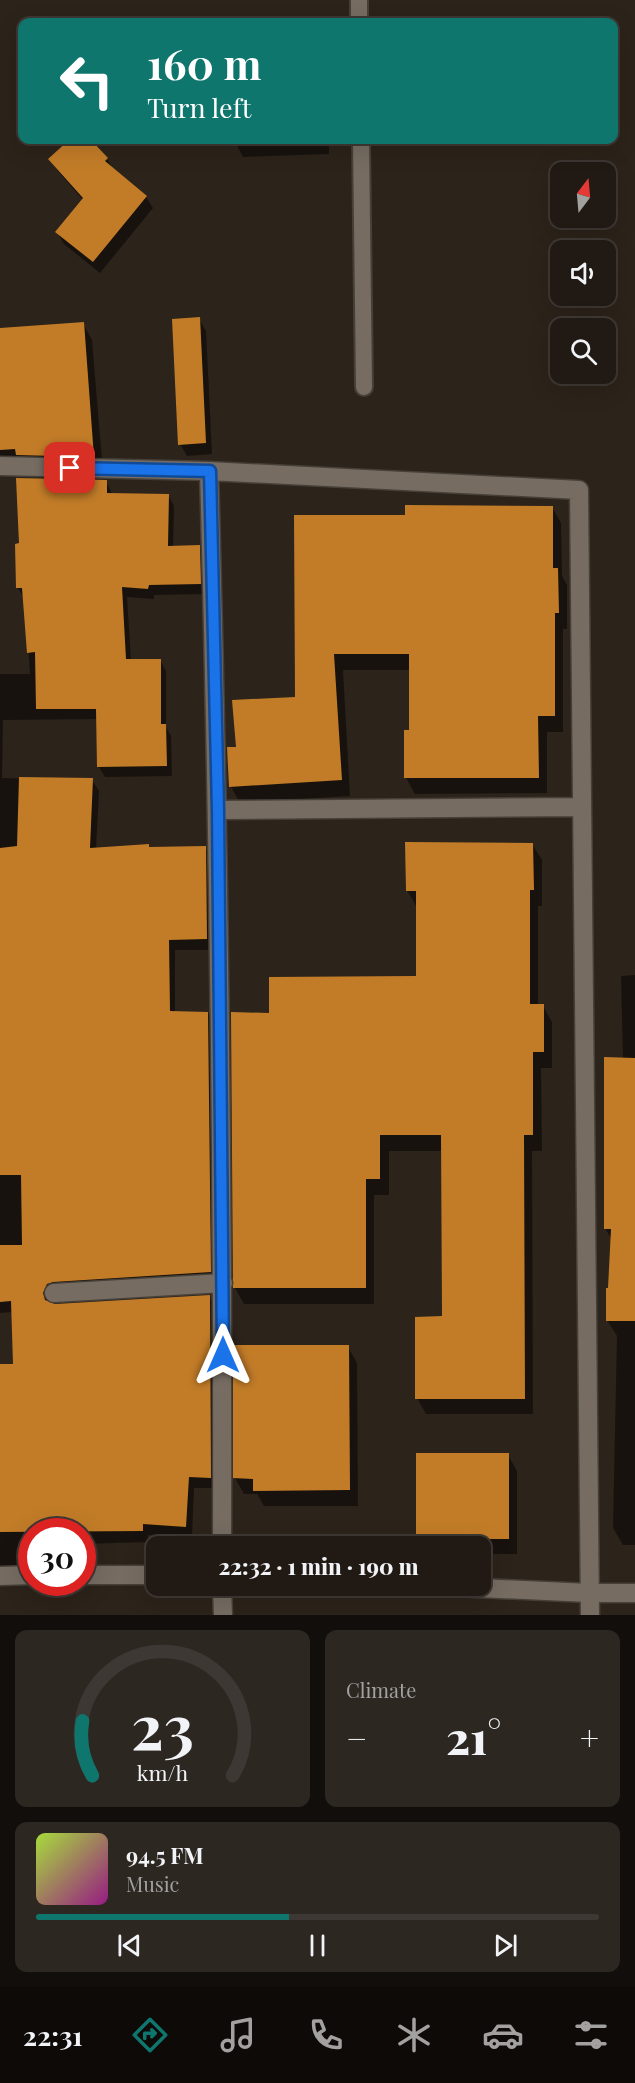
<!DOCTYPE html>
<meta charset="utf-8">
<style>
:root{--surface:#211a14;--page:#2d2722;--text:#f1f3f6;--muted:#a2a1a0;--line:#3e3834;--accent:#0f766e}
body{margin:0;font-family:"Playfair Display",serif;background:var(--page);color:var(--text);height:100vh;display:flex;flex-direction:column;font-size:22px;white-space:nowrap}
*{box-sizing:border-box;margin:0}
p{font-size:20px;color:var(--muted)}
.icon{flex:none;width:33px;height:33px;fill:none;stroke:currentColor;stroke-width:2;stroke-linecap:round;stroke-linejoin:round}
.map{position:relative;height:1615px;overflow:hidden}
.side{display:flex;flex-direction:column;gap:15px;padding:15px;background:#120e0b;flex:1}
.side>*{flex:none}
.guide{position:absolute;left:18px;top:18px;width:600px;height:126px;border-radius:12px;box-shadow:0 6px 24px #0002,0 0 0 2px var(--line);background:#0f766e;color:#fff;overflow:hidden}
.needle{width:39px;rotate:16deg}
.fabs{position:absolute;left:550px;top:162px;display:grid;gap:12px}
.fabs a{display:grid;place-items:center;width:66px;height:66px;border-radius:12px;background:var(--surface);box-shadow:0 6px 24px #0002,0 0 0 2px var(--line);font-size:30px}
.speed{position:absolute;left:18px;top:1518px;display:flex;gap:12px;font-size:30px;font-weight:700;text-align:center}
.speed>*{display:grid;place-content:center;width:78px;height:78px;border-radius:50%;background:var(--surface);box-shadow:0 6px 24px #0002,0 0 0 2px var(--line);line-height:1}
.speed .limit{border:9px solid #d22;background:#fff;color:#111}
.pin{position:absolute;display:grid;place-items:center;width:51px;height:51px;color:#fff;margin:-26px;border-radius:12px;box-shadow:0 3px 9px #0006}
.me{position:absolute;width:66px;margin:-33px;rotate:0deg;stroke-linejoin:round;filter:drop-shadow(0 0 4px #0008)}
.turn{display:flex;align-items:center;gap:21px;height:126px;padding:0 30px;font-size:27px}
.turn .icon{width:78px;height:78px;stroke-width:2.5}
.turn b{display:block;font-size:42px;line-height:51px}
.big{font-size:45px;font-weight:800;line-height:1.1}
.side .card{flex:1;display:flex;flex-direction:column;justify-content:center;gap:9px;min-width:0;padding:0 21px;border-radius:12px;background:var(--page)}
.side .dial{align-items:center;gap:0}
.dial svg{height:156px;overflow:visible;fill:none;stroke:var(--line);stroke-width:7;stroke-linecap:round;text-anchor:middle}
.dial text{fill:var(--text);stroke:none}
.song{display:flex;align-items:center;gap:18px}
.cover{width:72px;height:72px;border-radius:9px;background:linear-gradient(135deg,hsl(80 70% 55%),hsl(310 70% 35%))}
.played{height:6px;border-radius:3px;background:linear-gradient(90deg,var(--accent) 45%,var(--line) 45%)}
.keys{display:flex;justify-content:space-around;direction:ltr}
.heat{display:flex;justify-content:space-between;align-items:center;font-size:33px;direction:ltr}
.side .tiles{flex:1;display:grid;gap:15px;grid-template-columns:1fr 1fr}
.card:last-child{grid-column:span 2}
.trip{position:absolute;left:146px;top:1536px;width:345px;height:60px;border-radius:12px;background:var(--surface);box-shadow:0 6px 24px #0002,0 0 0 2px var(--line);font-weight:800;line-height:60px;text-align:center}
.dock{display:flex;height:96px;justify-content:space-around;align-items:center;background:#0d0a08;color:var(--muted)}
.dock .icon{width:42px;height:42px}
.dock .selected{color:var(--accent)}
.dock b{font-size:27px;color:var(--text)}
.map>svg:first-child{display:block}
.shadow{fill:#0007}
.building{fill:#c27c28}
.lines{fill:none;stroke-linecap:round;stroke-linejoin:round}
.lane-casing{stroke:#474039;stroke-width:20}
.street-casing{stroke:#474039;stroke-width:21}
.lane{stroke:#766c62;stroke-width:16}
.street{stroke:#766c62;stroke-width:18}
.route-casing{stroke:#114b97;stroke-width:15}
.route{stroke:#1a73e8;stroke-width:10}
</style>
<div class="map">
<svg width="635" height="1615" viewBox="0 0 635 1615">
<rect width="100%" height="100%" fill="#2c231a"/>
<path class="shadow" d="M 72,140 L 89,140 L 107,159 L 114,171 L 146,197 L 153,208 L 100,273 L 64,244 L 57,232 L 83,200 L 57,170 L 50,159 Z
M 234,140 L 329,140 L 329,154 L 243,157 Z
M 199,319 L 206,331 L 212,454 L 187,456 L 180,444 Z
M 83,324 L 92,340 L 103,473 L 0,467 L 0,329 Z
M 106,481 L 112,494 L 168,495 L 174,506 L 173,547 L 199,546 L 205,557 L 206,594 L 154,595 L 154,599 L 127,597 L 131,660 L 160,660 L 166,671 L 166,727 L 171,736 L 172,776 L 105,777 L 99,767 L 98,719 L 3,720 L 2,778 L 92,780 L 99,791 L 96,849 L 148,845 L 150,848 L 205,847 L 211,858 L 213,950 L 175,950 L 175,1013 L 208,1013 L 214,1024 L 216,1283 L 50,1298 L 49,1304 L 209,1297 L 215,1307 L 216,1488 L 194,1488 L 192,1537 L 148,1535 L 148,1542 L 82,1544 L 82,1532 L 32,1532 L 32,1555 L 24,1555 L 23,1575 L 0,1575 L 0,1366 L 14,1366 L 12,1312 L 0,1313 L 0,674 L 30,674 L 25,600 L 18,588 Z
M 552,507 L 561,523 L 562,576 L 567,585 L 567,629 L 563,629 L 563,732 L 547,732 L 547,793 L 415,794 L 406,778 L 411,731 L 411,670 L 343,670 L 350,796 L 240,803 L 231,787 L 237,748 L 296,698 L 407,517 Z
M 532,844 L 542,860 L 542,906 L 538,906 L 538,1006 L 543,1006 L 552,1022 L 552,1068 L 541,1068 L 542,1151 L 532,1151 L 533,1414 L 426,1414 L 417,1398 L 443,1318 L 442,1151 L 389,1151 L 389,1195 L 374,1195 L 374,1304 L 244,1304 L 235,1288 L 270,1014 L 418,977 L 416,906 L 407,890 Z
M 635,975 L 635,1545 L 623,1545 L 613,1528 L 617,1336 L 607,1320 L 612,1240 L 605,1228 L 623,1059 L 621,976 Z
M 348,1347 L 357,1363 L 358,1506 L 264,1506 L 257,1494 L 244,1494 L 235,1478 Z
M 508,1455 L 517,1471 L 517,1554 L 480,1554 L 480,1546 L 422,1546 L 417,1539 Z"/>
<path class="building" d="M 69,140 L 91,140 L 108,158 L 105,161 L 147,196 L 93,262 L 55,232 L 83,198 L 48,159 Z
M 200,317 L 206,443 L 178,445 L 172,319 Z
M 84,322 L 94,457 L 16,455 L 15,449 L 0,450 L 0,328 Z
M 16,478 L 107,480 L 107,493 L 169,494 L 168,546 L 200,545 L 201,584 L 149,585 L 148,589 L 122,587 L 126,659 L 161,659 L 161,724 L 166,724 L 167,766 L 97,767 L 96,709 L 36,709 L 35,652 L 27,653 L 22,588 L 16,588 L 15,544 L 19,543 Z
M 405,505 L 553,506 L 553,568 L 558,568 L 559,613 L 555,613 L 555,716 L 538,716 L 539,778 L 404,778 L 404,730 L 409,730 L 409,654 L 334,654 L 342,780 L 229,787 L 227,747 L 236,747 L 232,700 L 295,697 L 294,515 L 405,515 Z
M 19,777 L 93,778 L 90,848 L 149,844 L 149,847 L 206,846 L 207,939 L 169,940 L 170,1011 L 208,1012 L 211,1272 L 53,1282 L 47,1284 L 43,1293 L 45,1300 L 55,1304 L 210,1295 L 211,1478 L 189,1477 L 186,1527 L 143,1524 L 143,1531 L 0,1532 L 0,1364 L 13,1364 L 11,1301 L 0,1302 L 0,1245 L 22,1245 L 21,1175 L 0,1175 L 0,848 L 17,846 Z
M 405,842 L 533,843 L 534,890 L 530,890 L 530,1004 L 544,1004 L 544,1052 L 533,1052 L 533,1135 L 524,1135 L 525,1399 L 415,1399 L 415,1317 L 442,1316 L 441,1135 L 380,1135 L 380,1179 L 366,1179 L 366,1288 L 233,1288 L 231,1012 L 269,1013 L 269,977 L 416,976 L 416,891 L 406,891 Z
M 604,1057 L 635,1058 L 635,1321 L 606,1321 L 606,1288 L 608,1288 L 611,1229 L 604,1229 Z
M 233,1345 L 349,1345 L 350,1490 L 253,1491 L 253,1479 L 233,1478 Z
M 416,1453 L 509,1453 L 509,1539 L 416,1539 Z"/>
<g class="lines">
<g class="lane-casing">
<path id="lane" d="M 359,0 L 359,22
M 361,140 L 364,387"/>
</g>
<g class="street-casing">
<path id="street" d="M 0,466 L 209,471 L 579,490 L 590,1615
M 209,471 C 219,830 223,1188 222,1546
M 218,810 L 582,807
M 54,1293 L 223,1283
M 82,1575 L 156,1575
M 0,1576 L 32,1575
M 222,1586 L 223,1615
M 436,1586 L 589,1593 L 635,1593"/>
</g>
<use href="#lane" class="lane"/>
<use href="#street" class="street"/>
</g>
<g class="lines">
<g class="route-casing">
<path id="route" d="M 70,468 L 210,471 L 218,810 L 223,1355"/>
</g>
<use href="#route" class="route"/>
</g>
</svg>
<div class="fabs">
<a><svg class="needle" viewBox="-14 -14 28 28"><path d="M0-13l5 13h-10z" fill="#e53935"/><path d="M0 13l5-13h-10z" fill="#a2a1a0"/></svg></a>
<a><svg class="icon" aria-label="sound" viewBox="0 0 24 24"><path d="M4 9h4l5-4v14l-5-4H4zM17 9q2 3 0 6"/></svg></a>
<a><svg class="icon" aria-label="search" viewBox="0 0 24 24"><circle cx="10" cy="10" r="6"/><path d="M15 15l6 6"/></svg></a>
</div>
<div class="speed"><div class="limit">30</div></div>
<div class="pin" style="left:70px;top:468px;background:#d93025"><svg class="icon" aria-label="arrive" viewBox="0 0 24 24"><path d="M6 21V4h12l-3 4 3 4H6"/></svg></div>
<svg class="me" style="left:223px;top:1355px" viewBox="-20 -20 40 40"><path d="M0-17L14 15 0 8-14 15z" fill="#1a73e8" stroke="#fff" stroke-width="4"/></svg>
<div class="trip">22:32 · 1 min · 190 m</div>
<div class="guide">
<div class="turn"><svg class="icon" aria-label="left" viewBox="0 0 24 24"><path d="M17 20v-9H6M10 6l-5 5 5 5"/></svg><div><b>160 m</b>Turn left</div></div>
</div>
</div>
<section class="side">
<div class="tiles">
<div class="card dial"><svg viewBox="0 0 100 80">
<path d="M14 69A42 42 0 1 1 86 69"/>
<path d="M14 69A42 42 0 0 1 9 41" stroke="#0f766e"/>
<text x="50" y="56" font-size="32" font-weight="700">23</text>
<text x="50" y="72" font-size="11">km/h</text>
</svg></div>
<div class="card"><p>Climate</p>
<div class="heat"><a>−</a><b class="big">21°</b><a>+</a></div>
</div>
<div class="card">
<div class="song"><i class="cover"></i><div><b>94.5 FM</b><p>Music</p></div></div>
<div class="played"></div>
<div class="keys"><svg class="icon" aria-label="previous" viewBox="0 0 24 24"><path d="M18 5L8 12l10 7zM5 5v14"/></svg><svg class="icon" aria-label="pause" viewBox="0 0 24 24"><path d="M8 5v14M16 5v14"/></svg><svg class="icon" aria-label="next" viewBox="0 0 24 24"><path d="M6 5l10 7-10 7zM19 5v14"/></svg></div>
</div>
</div>
</section>
<nav class="dock">
<b>22:31</b>
<svg class="icon selected" aria-label="directions" viewBox="0 0 24 24"><path d="M12 3l9 9-9 9-9-9zM9 14v-3h6M13 9l2 2-2 2"/></svg>
<svg class="icon" aria-label="music" viewBox="0 0 24 24"><path d="M9 18V5l10-2v13"/><circle cx="6" cy="18" r="3"/><circle cx="16" cy="16" r="3"/></svg>
<svg class="icon" aria-label="phone" viewBox="0 0 24 24"><path d="M5 4h4l2 5-3 2q2 4 5 5l2-3 5 2v4C11 20 4 13 5 4z"/></svg>
<svg class="icon" aria-label="climate" viewBox="0 0 24 24"><path d="M12 3v18M4 7l16 10M4 17L20 7"/></svg>
<svg class="icon" aria-label="car" viewBox="0 0 24 24"><path d="M5 17H2v-5l4-1 3-4h7l3 4 3 1v5h-3M9 17h6M6 11h13"/><circle cx="7" cy="17" r="2"/><circle cx="17" cy="17" r="2"/></svg>
<svg class="icon" aria-label="filters" viewBox="0 0 24 24"><path d="M4 7h16M4 17h16"/><circle cx="9" cy="7" r="2"/><circle cx="15" cy="17" r="2"/></svg>
</nav>
